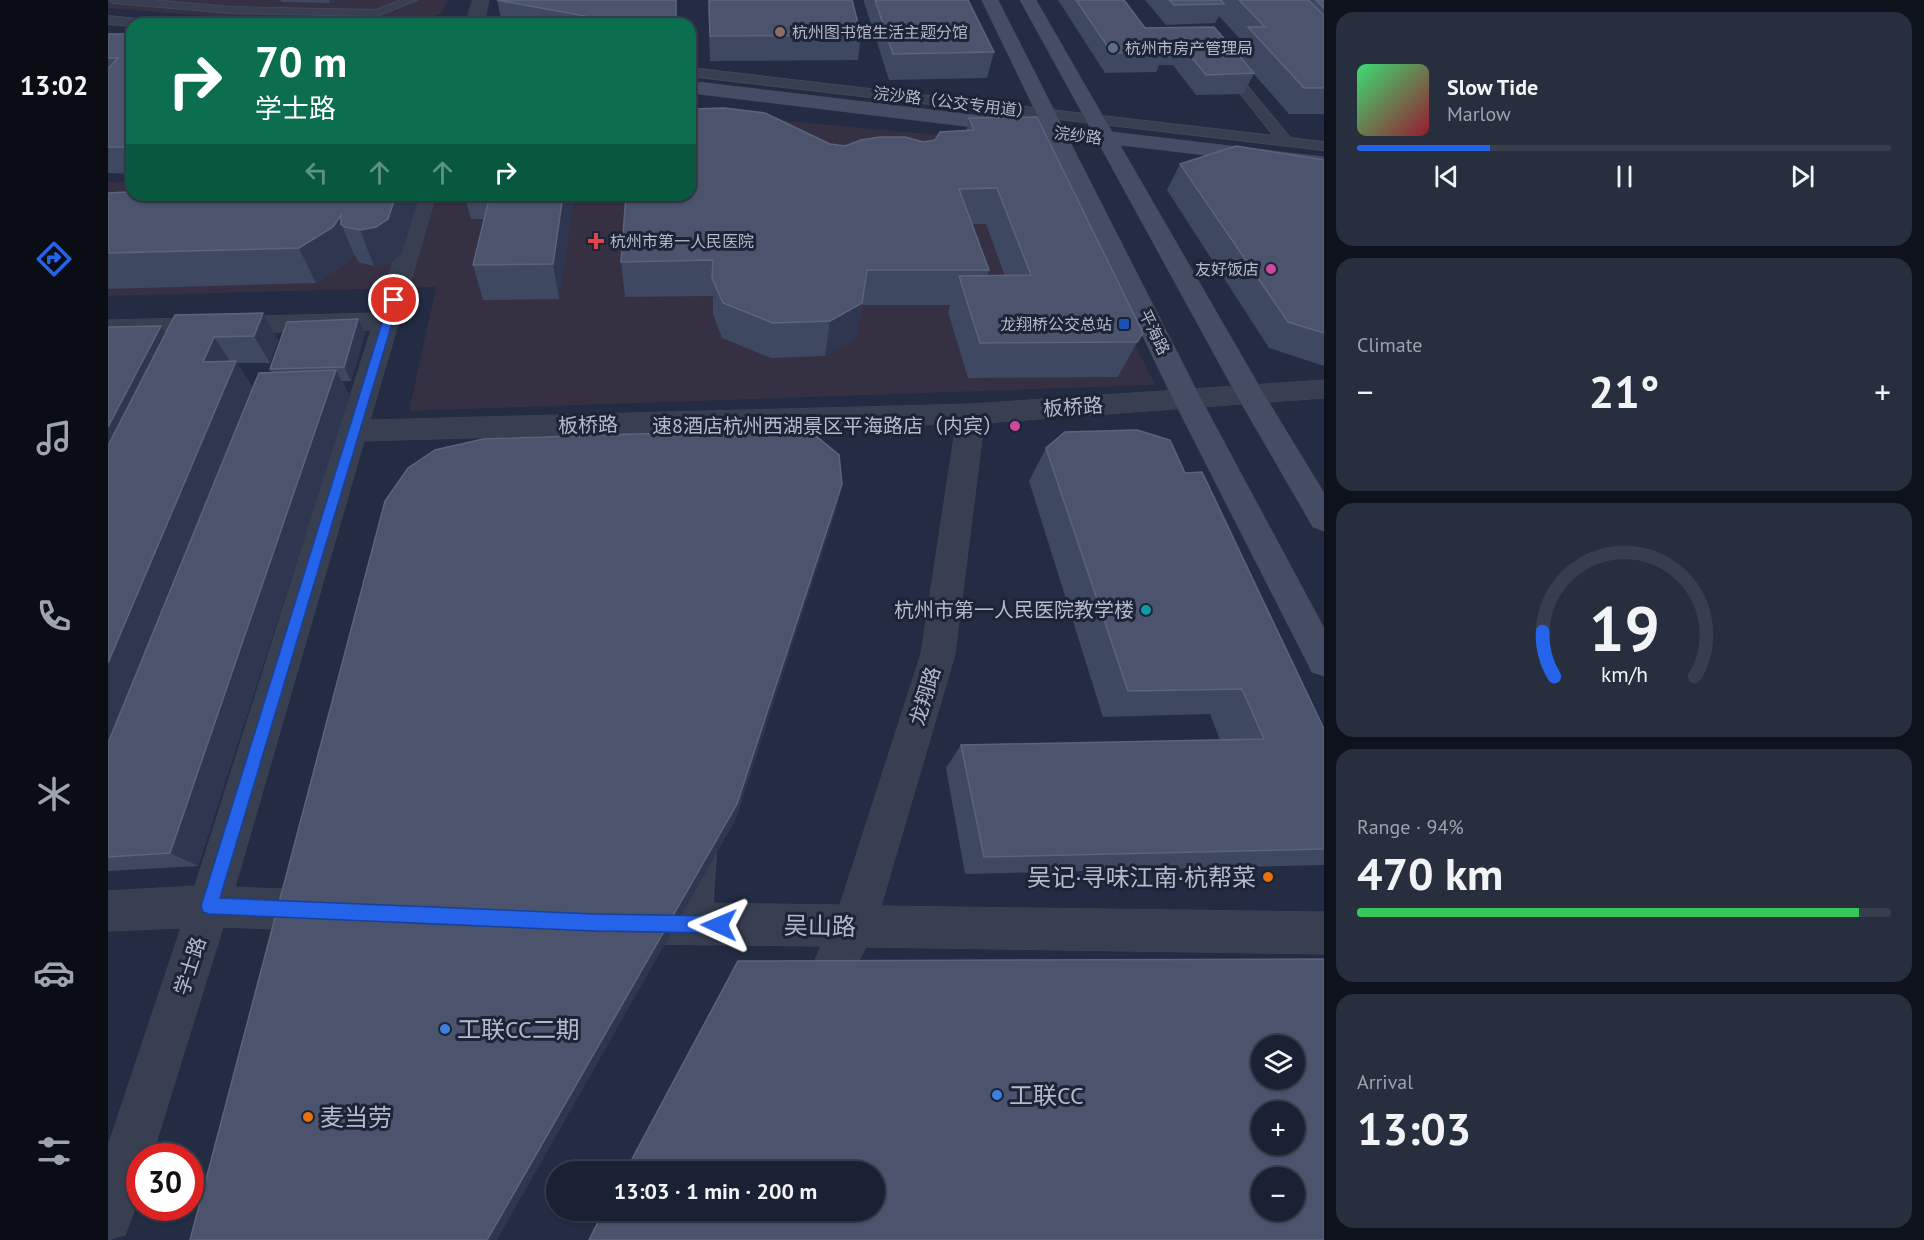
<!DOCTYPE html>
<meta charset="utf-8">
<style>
:root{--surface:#1a2132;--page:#272e3e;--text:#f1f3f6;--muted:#9fa3ac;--line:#383e4d;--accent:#2563eb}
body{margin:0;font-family:"PT Sans","Noto Sans SC",sans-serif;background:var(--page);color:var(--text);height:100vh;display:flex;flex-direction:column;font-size:22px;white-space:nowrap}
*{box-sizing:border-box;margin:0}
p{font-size:20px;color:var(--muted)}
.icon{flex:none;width:33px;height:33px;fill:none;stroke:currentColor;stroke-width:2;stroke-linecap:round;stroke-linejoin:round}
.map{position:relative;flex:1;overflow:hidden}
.drawer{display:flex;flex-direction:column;gap:12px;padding:12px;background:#0e121c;width:600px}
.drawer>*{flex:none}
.guide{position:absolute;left:18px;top:18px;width:570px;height:183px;border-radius:18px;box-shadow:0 2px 4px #0004,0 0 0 2px var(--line);background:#0b6e4f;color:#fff;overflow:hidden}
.controls{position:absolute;left:1143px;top:1035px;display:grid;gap:12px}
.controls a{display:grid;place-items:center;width:54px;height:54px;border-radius:50%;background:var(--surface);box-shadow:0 2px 4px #0004,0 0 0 2px var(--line);font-size:30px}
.speed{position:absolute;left:18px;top:1143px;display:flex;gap:12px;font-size:30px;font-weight:700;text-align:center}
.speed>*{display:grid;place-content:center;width:78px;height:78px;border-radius:50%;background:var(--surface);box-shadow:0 2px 4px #0004,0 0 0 2px var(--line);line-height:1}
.speed .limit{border:9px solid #d22;background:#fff;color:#111}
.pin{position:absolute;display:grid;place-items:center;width:51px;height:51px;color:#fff;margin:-26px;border:3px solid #fff;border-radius:50%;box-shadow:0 2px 6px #0007}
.me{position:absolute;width:66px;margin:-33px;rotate:271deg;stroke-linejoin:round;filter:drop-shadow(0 0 4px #0008)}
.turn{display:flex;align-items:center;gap:21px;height:126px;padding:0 30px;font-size:27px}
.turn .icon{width:78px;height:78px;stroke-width:2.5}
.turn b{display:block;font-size:42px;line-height:51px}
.lanes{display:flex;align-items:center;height:57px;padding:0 30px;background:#0003;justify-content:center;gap:30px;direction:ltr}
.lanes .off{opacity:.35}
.big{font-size:45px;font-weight:700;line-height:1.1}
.drawer .card{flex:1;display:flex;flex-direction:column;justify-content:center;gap:9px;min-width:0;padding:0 21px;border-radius:18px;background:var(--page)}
.drawer .dial{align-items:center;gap:0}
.dial svg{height:156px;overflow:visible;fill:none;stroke:var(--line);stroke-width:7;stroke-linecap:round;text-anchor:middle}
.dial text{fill:var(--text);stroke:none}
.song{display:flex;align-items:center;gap:18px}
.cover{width:72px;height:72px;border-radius:9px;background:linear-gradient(135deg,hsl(140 70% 55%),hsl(350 70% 35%))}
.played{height:6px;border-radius:3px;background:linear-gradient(90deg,var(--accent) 25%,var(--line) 25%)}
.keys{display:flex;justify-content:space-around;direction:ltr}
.heat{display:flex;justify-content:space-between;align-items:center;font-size:33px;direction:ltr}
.charge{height:9px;border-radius:4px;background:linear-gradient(90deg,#34c759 94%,var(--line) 0)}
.trip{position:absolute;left:438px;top:1161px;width:339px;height:60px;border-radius:30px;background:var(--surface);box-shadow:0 2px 4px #0004,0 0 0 2px var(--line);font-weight:700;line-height:60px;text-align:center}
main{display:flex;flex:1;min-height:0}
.dock{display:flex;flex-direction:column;width:108px;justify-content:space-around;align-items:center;background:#0a0d14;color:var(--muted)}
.dock .icon{width:42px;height:42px}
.dock .selected{color:var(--accent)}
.dock b{font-size:27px;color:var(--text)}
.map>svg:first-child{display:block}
.medical{fill:#353042}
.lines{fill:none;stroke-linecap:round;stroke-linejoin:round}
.lane-casing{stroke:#41485a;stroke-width:2}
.street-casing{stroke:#41485a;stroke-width:1}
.secondary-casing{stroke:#41485a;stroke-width:1}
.lane{fill:#383f51;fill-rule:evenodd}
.street{fill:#383f51;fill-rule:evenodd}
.secondary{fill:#454d64;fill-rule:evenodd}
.wall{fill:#3e4860;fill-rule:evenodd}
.shaded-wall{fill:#2e374f}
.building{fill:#4b546c;stroke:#5b647b;stroke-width:1.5;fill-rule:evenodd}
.route{fill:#2563eb;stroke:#184099;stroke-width:1.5}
.education-dot{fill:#8d6e63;stroke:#1c2436;stroke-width:2}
.service-dot{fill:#5c6f8a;stroke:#1c2436;stroke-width:2}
.health-dot{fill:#e0444e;stroke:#1c2436;stroke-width:2}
.hotel-dot{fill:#d1479c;stroke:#1c2436;stroke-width:2}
.transit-dot{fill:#1a4fb4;stroke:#1c2436;stroke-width:2}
.culture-dot{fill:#0f9aa8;stroke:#1c2436;stroke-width:2}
.food-dot{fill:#e8710a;stroke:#1c2436;stroke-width:2}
.shop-dot{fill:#3f7fe0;stroke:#1c2436;stroke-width:2}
.labels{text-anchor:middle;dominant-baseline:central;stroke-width:6;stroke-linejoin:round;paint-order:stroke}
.far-poi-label{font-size:16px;fill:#b4bacc;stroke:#1c2436;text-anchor:start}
.far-street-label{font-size:16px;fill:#b4bacc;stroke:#1c2436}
.street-label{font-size:20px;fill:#b4bacc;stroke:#1c2436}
.poi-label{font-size:20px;fill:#b4bacc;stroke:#1c2436;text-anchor:end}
.near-poi-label{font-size:24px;fill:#b4bacc;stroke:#1c2436;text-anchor:start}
.near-street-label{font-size:24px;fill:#b4bacc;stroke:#1c2436}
</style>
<main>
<nav class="dock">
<b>13:02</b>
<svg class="icon selected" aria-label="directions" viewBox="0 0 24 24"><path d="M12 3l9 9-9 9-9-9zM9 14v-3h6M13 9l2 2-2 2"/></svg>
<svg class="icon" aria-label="music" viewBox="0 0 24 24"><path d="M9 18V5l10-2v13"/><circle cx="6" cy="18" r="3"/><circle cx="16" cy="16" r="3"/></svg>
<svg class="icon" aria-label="phone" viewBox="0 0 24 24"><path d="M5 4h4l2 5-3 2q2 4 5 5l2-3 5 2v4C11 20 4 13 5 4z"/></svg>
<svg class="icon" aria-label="climate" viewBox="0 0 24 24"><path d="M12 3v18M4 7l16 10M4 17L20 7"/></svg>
<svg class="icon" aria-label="car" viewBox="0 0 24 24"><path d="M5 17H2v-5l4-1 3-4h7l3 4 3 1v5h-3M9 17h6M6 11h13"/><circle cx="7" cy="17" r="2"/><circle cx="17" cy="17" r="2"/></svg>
<svg class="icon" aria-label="filters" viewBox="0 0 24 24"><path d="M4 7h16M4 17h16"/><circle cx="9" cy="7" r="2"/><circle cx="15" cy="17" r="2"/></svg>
</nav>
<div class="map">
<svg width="1216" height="1240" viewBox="0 0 1216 1240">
<rect width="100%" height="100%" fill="#232c42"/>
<path class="medical" d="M 0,0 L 339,0 L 334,13 L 308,24 L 191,24 L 0,8 Z
M 582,112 L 928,144 L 1047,385 L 301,411 L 328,287 L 0,296 L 0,182 L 24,182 L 24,195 L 582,195 Z"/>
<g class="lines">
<g class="lane-casing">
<path id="lane" d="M 0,0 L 45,0 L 122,7 L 268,10 L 293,0 L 309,0 L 269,16 L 122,13 L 5,3 Z
M 0,16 L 39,20 L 45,24 L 24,24 L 24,26 L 0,24 Z
M 1118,64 L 1122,65 L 1182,138 L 1216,142 L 1216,150 L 582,76 L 582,68 L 1166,136 L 1112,68 Z
M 595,838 L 604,842 L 608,851 L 603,924 L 599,934 L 589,938 L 579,934 L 575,924 L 582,851 L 586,842 Z"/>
</g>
<g class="street-casing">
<path id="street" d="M 365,0 L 381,0 L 376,24 L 358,24 Z
M 306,195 L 328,195 L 262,420 L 863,404 L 1216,380 L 1216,398 L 876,423 L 847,654 L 773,906 L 1216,912 L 1216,954 L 758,947 L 741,980 L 726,986 L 711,980 L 705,965 L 713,946 L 523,944 L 508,938 L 502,923 L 508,908 L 523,902 L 732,905 L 813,654 L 848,424 L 256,441 L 127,887 L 214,891 L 228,897 L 234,911 L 228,925 L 214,931 L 115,927 L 44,1156 L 32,1156 L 32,1195 L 17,1235 L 0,1240 L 0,1146 L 73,928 L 0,931 L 0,891 L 87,886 L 263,330 L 0,336 L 0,320 L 269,313 Z"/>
</g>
<g class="secondary-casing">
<path id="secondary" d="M 874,0 L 890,0 L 954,126 L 983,129 L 912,0 L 928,0 L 1004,132 L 1216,157 L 1216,169 L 1012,145 L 1154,391 L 1216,493 L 1216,531 L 1205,527 L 1128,394 L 990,142 L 960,138 L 1093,399 L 1216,628 L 1216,676 L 1204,672 L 1065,399 L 939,136 L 582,93 L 582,81 L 933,123 Z"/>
</g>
<use href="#lane" class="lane"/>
<use href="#street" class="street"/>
<use href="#secondary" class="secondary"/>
</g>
<path class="wall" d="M 172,0 L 231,0 L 222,3 L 174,2 Z
M 389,0 L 569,0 L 569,24 L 394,24 Z
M 600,0 L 753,35 L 750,60 L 602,61 Z
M 756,0 L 860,0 L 886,52 L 879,78 L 781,80 L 756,2 Z
M 950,0 L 1016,0 L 1037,28 L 1127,52 L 1133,40 L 1111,16 L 1107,23 L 1058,25 L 1037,0 L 1216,0 L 1216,114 L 1181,114 L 1146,74 L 1135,94 L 1088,95 L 1065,65 L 1051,65 L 1048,72 L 997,73 Z
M 0,34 L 24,34 L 24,174 L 0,173 Z
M 861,118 L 1035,333 L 1010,377 L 860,378 L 840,312 L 842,305 L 754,305 L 748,338 L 717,356 L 663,358 L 614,338 L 605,314 L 605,296 L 517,297 L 513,262 L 722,144 L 737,146 L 815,142 L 827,140 L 858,131 ZM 864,224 L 878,224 L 897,276 L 879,276 L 881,270 Z
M 1216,160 L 1216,366 L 1161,348 L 1059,190 L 1072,164 Z
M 0,193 L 24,195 L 312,195 L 293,255 L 282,263 L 266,266 L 252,263 L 249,259 L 246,254 L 240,262 L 208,283 L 0,289 Z
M 356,195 L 466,195 L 451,299 L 375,300 L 365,265 L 376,219 L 363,219 Z
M 155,313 L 170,340 L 162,363 L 129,363 L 145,388 L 164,373 L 162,369 L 250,319 L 257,333 L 243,381 L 234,381 L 242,396 L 90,866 L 0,871 L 0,327 L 53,326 L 58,333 Z
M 938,448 L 1077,473 L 1216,729 L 1216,865 L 857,874 L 838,768 L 853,745 L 1112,740 L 1102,714 L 995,717 L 921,481 Z"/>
<path class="shaded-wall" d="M 221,0 L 231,0 L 222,3 Z
M 568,0 L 569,0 L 569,24 L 568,24 Z
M 288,195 L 312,195 L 293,255 L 282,263 L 266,266 L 252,230 Z
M 455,195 L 466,195 L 451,299 L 445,264 Z
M 233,215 L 233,224 L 246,254 L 240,262 L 208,283 L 191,248 Z
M 754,303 L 748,338 L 717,356 L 722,321 Z
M 155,313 L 170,340 L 162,363 L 146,336 Z
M 250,319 L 257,333 L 243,381 L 236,367 Z
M 53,326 L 67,347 L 0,482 L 0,427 Z
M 1035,333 L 1015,369 L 1010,377 L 1029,342 Z
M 106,337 L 124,364 L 95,362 Z
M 128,361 L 145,388 L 0,752 L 0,663 Z
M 228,370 L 242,396 L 90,866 L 62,853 Z
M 734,484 L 729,508 L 628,819 L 389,1240 L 379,1240 Z"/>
<path class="building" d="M 389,0 L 568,0 L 568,24 L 520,24 Z
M 601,0 L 744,0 L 753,35 L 602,36 Z
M 767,0 L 860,0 L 886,52 L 785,54 Z
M 968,0 L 1016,0 L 1037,28 L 1106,27 L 1146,73 L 1098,75 L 1074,45 L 1052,46 L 1057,51 L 1004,53 Z
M 1061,0 L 1113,0 L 1116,4 L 1066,5 Z
M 1131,0 L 1200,0 L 1216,15 L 1216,88 L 1196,88 L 1140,27 L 1157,27 Z
M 1208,0 L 1216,0 L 1216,8 Z
M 0,34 L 24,34 L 24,102 L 19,107 L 24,107 L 24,147 L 0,147 L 0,69 L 10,58 L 0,58 Z
M 616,108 L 657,113 L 722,144 L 737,146 L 753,140 L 772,137 L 797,137 L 815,142 L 827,140 L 832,132 L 866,130 L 861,118 L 929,117 L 1035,333 L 1029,342 L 872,343 L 851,276 L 923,275 L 889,188 L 851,189 L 881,270 L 759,270 L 754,303 L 722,321 L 665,323 L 615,303 L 604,278 L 605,260 L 513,262 L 518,195 L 582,195 L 582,109 Z
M 1128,146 L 1216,160 L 1216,333 L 1180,322 L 1072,164 Z
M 24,186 L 24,195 L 288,195 L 280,219 L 268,227 L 252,230 L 237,227 L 233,224 L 233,215 L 225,227 L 191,248 L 0,253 L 0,193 L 20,192 Z
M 382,195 L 455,195 L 445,264 L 365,265 Z
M 155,313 L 146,336 L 106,337 L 95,362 L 128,361 L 0,663 L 0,446 L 67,315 Z
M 250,319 L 236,367 L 162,369 L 179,322 Z
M 53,326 L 0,427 L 0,327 Z
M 228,370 L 62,853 L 0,857 L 0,743 L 151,373 Z
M 675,429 L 708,436 L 731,455 L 734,484 L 629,804 L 379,1240 L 82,1240 L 277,501 L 300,468 L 327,450 L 375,439 Z
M 1029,430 L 1062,440 L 1077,473 L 1094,472 L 1216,729 L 1216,849 L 876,857 L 853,745 L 1156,739 L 1134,689 L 1020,691 L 938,448 L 957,432 Z
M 1216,959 L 1216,1240 L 481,1240 L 496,1210 L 766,1210 L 766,1172 L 517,1172 L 630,961 ZM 1154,1046 L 1186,1046 L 1186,1078 L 1154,1078 ZM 1154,1112 L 1186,1112 L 1186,1144 L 1154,1144 ZM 1154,1178 L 1186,1178 L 1186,1210 L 1154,1210 Z"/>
<path class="route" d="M 286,297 L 291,300 L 112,898 L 487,914 L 611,916 L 617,919 L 620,925 L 617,931 L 611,933 L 487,931 L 101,914 L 95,912 L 93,906 L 281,300 Z"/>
<circle class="education-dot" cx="672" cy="32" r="6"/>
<circle class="service-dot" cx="1005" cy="48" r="6"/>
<path class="health-dot" d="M485 232h6v6h6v6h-6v6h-6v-6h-6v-6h6z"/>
<g class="hotel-dot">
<circle cx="1163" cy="269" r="6"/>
<circle cx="907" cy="426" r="6"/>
</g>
<rect class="transit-dot" x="1010" y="318" width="12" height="12" rx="3"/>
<circle class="culture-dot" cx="1038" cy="610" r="6"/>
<g class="food-dot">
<circle cx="1160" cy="877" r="6"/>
<circle cx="200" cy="1117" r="6"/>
</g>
<g class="shop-dot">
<circle cx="337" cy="1029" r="6"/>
<circle cx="889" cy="1095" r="6"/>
</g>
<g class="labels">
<g class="far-poi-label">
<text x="684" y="32">杭州图书馆生活主题分馆</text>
<text x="1017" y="48">杭州市房产管理局</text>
<text x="502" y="241">杭州市第一人民医院</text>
<text x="1151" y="269" text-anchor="end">友好饭店</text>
<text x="1004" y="324" text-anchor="end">龙翔桥公交总站</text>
</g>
<g class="far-street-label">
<text transform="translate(845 102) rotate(7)">浣沙路（公交专用道）</text>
<text transform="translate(970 135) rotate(7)">浣纱路</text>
<text transform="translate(1047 332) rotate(64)">平海路</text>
</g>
<g class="street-label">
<text transform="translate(965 407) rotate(-4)">板桥路</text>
<text transform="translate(480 425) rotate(-2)">板桥路</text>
<text transform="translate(817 696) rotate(-73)">龙翔路</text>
<text transform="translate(82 966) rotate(-72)">学士路</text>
</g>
<g class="poi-label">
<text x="895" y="426">速8酒店杭州西湖景区平海路店（内宾）</text>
<text x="1026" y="610">杭州市第一人民医院教学楼</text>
</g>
<g class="near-poi-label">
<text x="1148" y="877" text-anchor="end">吴记·寻味江南·杭帮菜</text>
<text x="349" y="1029">工联CC二期</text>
<text x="901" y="1095">工联CC</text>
<text x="212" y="1117">麦当劳</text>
</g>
<g class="near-street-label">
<text transform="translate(712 926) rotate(1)">吴山路</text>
</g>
</g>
</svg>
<div class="controls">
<a><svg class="icon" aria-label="layers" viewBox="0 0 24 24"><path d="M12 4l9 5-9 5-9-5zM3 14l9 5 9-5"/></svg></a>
<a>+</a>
<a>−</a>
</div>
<div class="speed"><div class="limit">30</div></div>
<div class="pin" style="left:286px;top:300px;background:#d93025"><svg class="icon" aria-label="arrive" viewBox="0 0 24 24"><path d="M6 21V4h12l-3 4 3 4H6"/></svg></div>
<svg class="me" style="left:611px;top:925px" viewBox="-20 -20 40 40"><path d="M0-17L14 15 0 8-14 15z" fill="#2563eb" stroke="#fff" stroke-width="4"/></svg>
<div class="trip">13:03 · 1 min · 200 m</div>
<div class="guide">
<div class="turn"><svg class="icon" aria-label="right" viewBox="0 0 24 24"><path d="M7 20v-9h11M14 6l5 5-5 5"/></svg><div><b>70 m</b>学士路</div></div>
<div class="lanes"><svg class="icon off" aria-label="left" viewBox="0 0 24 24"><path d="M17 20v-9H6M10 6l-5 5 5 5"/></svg><svg class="icon off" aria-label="ahead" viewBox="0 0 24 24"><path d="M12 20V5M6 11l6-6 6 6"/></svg><svg class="icon off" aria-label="ahead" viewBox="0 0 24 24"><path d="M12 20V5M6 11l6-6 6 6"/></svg><svg class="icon" aria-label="right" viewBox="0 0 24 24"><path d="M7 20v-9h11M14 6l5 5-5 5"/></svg></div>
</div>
</div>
<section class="drawer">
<div class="card">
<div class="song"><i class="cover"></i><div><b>Slow Tide</b><p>Marlow</p></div></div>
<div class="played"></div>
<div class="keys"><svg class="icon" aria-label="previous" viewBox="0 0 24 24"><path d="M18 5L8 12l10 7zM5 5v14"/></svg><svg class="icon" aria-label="pause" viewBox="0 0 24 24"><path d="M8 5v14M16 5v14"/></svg><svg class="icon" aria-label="next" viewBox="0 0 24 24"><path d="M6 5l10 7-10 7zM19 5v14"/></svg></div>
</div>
<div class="card"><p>Climate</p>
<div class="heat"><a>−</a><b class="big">21°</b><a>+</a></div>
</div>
<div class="card dial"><svg viewBox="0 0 100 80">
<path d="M14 69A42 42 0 1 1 86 69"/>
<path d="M14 69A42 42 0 0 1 8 46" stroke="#2563eb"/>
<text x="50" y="56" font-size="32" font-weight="700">19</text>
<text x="50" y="72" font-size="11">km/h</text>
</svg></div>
<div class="card"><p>Range · 94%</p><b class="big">470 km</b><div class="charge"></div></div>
<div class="card"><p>Arrival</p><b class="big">13:03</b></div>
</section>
</main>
